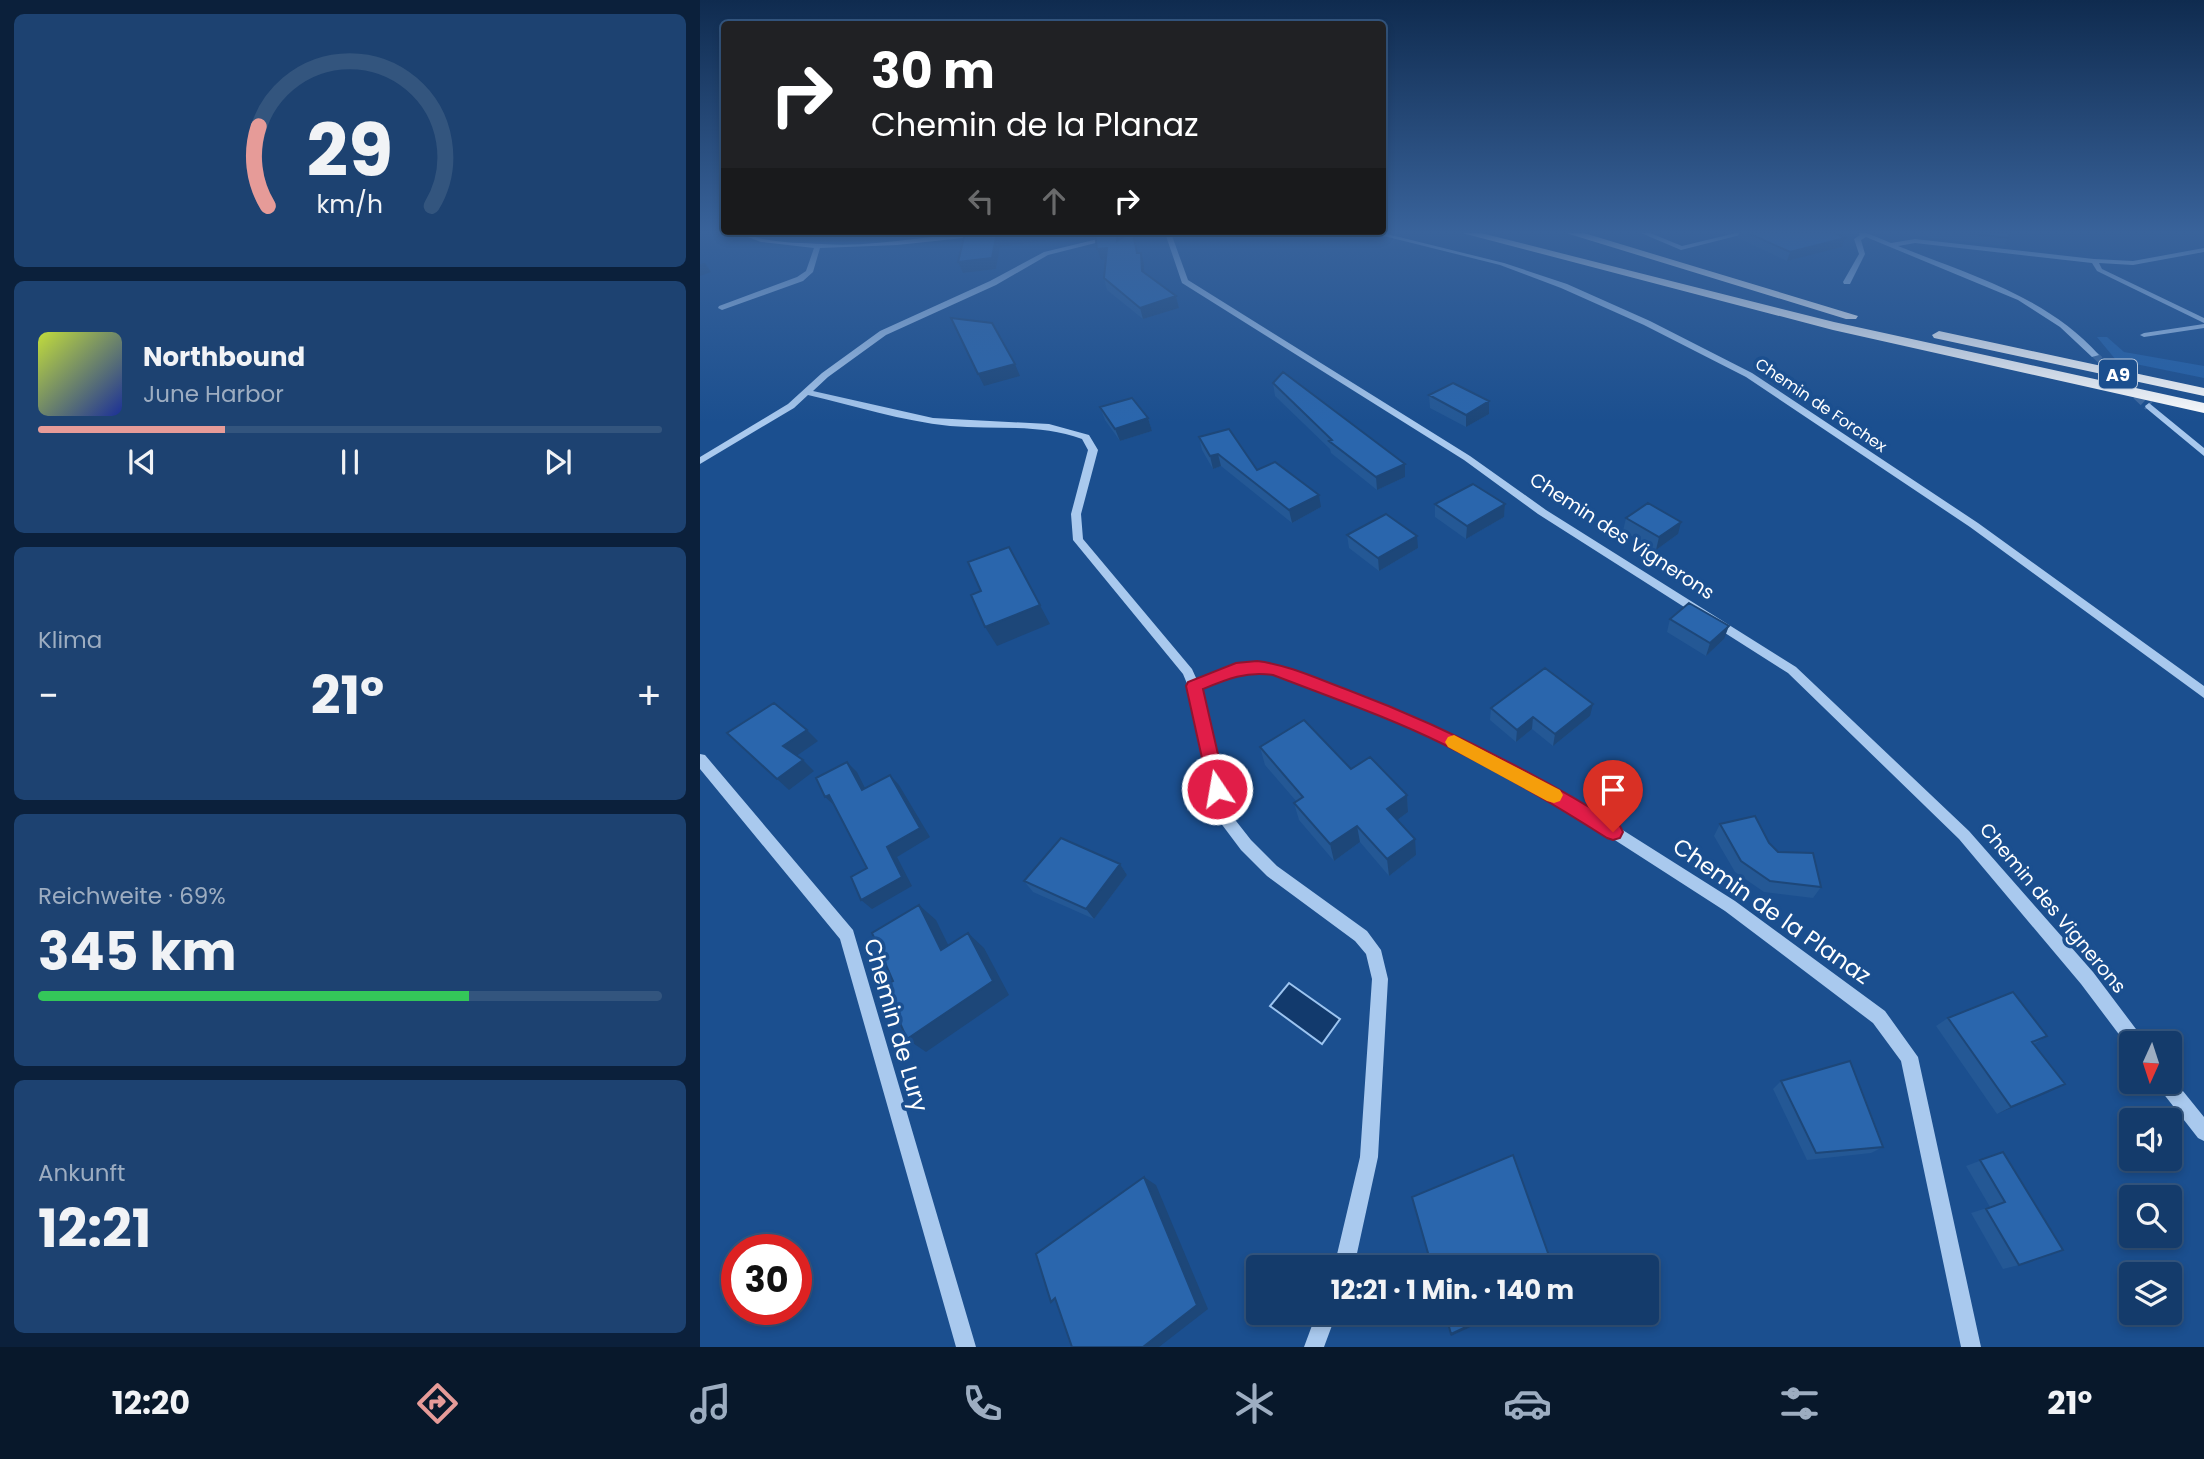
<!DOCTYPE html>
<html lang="de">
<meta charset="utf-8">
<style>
:root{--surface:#143b6b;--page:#1d4271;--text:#f1f3f6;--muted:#9dadc1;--line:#33557e;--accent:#e69b98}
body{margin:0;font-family:Poppins,sans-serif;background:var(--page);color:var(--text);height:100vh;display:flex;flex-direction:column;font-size:26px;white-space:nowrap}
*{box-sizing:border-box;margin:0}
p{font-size:23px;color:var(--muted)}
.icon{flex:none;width:38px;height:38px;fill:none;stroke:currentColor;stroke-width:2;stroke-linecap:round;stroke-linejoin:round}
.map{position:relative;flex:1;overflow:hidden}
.drawer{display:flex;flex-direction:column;gap:14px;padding:14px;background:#0b203b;width:700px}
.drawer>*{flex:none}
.top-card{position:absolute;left:21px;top:21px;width:665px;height:214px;border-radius:7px;box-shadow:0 4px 10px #0003,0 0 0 2px var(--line);background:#202124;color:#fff;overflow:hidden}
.needle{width:46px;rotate:183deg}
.controls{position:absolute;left:1419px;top:1031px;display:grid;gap:14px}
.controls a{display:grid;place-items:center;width:63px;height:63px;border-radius:7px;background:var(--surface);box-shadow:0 4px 10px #0003,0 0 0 2px var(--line);font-size:35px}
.speed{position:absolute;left:21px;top:1234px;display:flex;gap:14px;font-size:35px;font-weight:700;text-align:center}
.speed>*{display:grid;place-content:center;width:91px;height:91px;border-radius:50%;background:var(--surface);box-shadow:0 4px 10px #0003,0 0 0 2px var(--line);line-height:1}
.speed .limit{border:10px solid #d22;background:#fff;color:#111}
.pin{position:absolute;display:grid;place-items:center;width:60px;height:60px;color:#fff;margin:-72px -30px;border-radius:50% 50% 50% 0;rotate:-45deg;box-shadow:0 0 7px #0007}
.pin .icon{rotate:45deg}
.me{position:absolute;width:77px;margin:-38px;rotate:348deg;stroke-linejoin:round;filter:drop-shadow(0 0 5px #0008)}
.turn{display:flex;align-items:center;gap:24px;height:147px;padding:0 35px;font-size:32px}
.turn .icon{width:91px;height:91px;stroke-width:2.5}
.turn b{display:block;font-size:49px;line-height:60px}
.lanes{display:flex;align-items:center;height:66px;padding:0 35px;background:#0003;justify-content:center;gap:35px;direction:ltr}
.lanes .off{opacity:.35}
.big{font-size:52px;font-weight:700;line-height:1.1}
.drawer .widget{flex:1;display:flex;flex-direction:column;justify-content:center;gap:10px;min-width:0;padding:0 24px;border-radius:10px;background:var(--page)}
.drawer .dial{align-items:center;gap:0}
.dial svg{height:182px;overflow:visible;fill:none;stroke:var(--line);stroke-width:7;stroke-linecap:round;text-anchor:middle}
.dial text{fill:var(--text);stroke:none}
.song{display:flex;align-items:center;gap:21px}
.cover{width:84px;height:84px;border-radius:10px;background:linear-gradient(135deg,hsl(70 70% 55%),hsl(230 70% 35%))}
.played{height:7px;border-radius:4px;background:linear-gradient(90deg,var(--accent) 30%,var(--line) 30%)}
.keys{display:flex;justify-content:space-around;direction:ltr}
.heat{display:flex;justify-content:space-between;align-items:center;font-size:38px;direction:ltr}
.charge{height:10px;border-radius:5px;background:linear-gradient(90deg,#34c759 69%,var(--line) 0)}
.trip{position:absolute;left:546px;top:1255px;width:413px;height:70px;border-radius:7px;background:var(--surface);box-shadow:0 4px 10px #0003,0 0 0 2px var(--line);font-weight:700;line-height:70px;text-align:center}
.menu{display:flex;height:112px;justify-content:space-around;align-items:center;background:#08182b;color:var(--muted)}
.menu .icon{width:49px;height:49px}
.menu .on{color:var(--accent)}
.menu b{font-size:32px;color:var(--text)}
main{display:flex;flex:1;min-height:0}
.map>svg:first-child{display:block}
.green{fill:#2461a8}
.water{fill:#123a6d;stroke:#9cc4f0;stroke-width:2}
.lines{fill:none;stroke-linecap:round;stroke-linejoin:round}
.minor-tunnel-far1{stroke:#3d69a0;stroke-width:7;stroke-dasharray:7 3.5;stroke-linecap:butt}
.minor-tunnel{stroke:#3d69a0;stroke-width:10;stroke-dasharray:10 4.5;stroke-linecap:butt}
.minor{fill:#a9c9ee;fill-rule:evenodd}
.highway{fill:#fff;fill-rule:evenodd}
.wall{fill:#245895}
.shaded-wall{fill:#1d4779}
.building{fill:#2a66ad;stroke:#1d4779;stroke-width:2}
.route{fill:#e11d48;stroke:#92132f;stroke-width:2}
.slow{fill:#f59e0b}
.labels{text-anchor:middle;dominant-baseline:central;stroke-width:7;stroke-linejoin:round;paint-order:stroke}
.far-street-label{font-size:16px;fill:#fff;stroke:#1b4f8f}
.shield{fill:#1b4f8f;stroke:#bbcadd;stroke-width:2}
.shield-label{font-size:18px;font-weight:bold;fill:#fff}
.street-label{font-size:19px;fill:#fff;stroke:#1b4f8f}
.near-street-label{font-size:23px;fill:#fff;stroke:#1b4f8f}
</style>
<main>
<section class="drawer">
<div class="widget dial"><svg viewBox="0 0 100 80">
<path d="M14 69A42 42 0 1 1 86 69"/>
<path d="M14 69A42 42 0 0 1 10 34" stroke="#e69b98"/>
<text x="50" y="56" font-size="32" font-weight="700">29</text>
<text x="50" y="72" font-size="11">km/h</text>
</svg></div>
<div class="widget">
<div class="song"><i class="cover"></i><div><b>Northbound</b><p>June Harbor</p></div></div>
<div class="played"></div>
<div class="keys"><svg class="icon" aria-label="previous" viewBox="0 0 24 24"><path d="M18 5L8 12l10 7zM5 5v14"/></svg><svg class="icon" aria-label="pause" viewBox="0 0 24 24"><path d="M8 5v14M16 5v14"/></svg><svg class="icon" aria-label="next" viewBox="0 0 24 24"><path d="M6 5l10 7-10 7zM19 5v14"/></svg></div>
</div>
<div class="widget"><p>Klima</p>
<div class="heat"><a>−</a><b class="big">21°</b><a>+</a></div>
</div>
<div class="widget"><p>Reichweite · 69%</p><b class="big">345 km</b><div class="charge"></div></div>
<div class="widget"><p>Ankunft</p><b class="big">12:21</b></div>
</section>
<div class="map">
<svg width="1504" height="1347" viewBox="0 0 1504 1347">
<rect width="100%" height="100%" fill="#1b4f8f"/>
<path class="green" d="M 1397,337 L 1407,337 L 1424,352 L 1504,366 L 1504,378 L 1416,360 Z"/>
<path class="water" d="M 589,983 L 640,1019 L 622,1044 L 570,1006 Z"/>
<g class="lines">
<path class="minor-tunnel-far1" d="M 1395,355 L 1407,366"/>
<path class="minor-tunnel" d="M 1405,365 L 1449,406"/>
<path class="minor" d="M 37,233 C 47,233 54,237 63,239 C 82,243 103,243 122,244 C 178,248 234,233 290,233 L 263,238 L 197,245 L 120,248 L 113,272 L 103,281 L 22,310 L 18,308 L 19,306 L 97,277 L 106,271 L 114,248 L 61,242 Z
M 423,233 L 435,233 L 348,255 L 296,285 L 186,335 L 128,377 L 113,391 L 233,418 L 349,424 L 389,435 L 398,450 L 381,514 L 383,539 L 492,669 L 497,680 L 543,665 L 575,664 L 691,707 L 754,735 L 872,798 L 1035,901 L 1185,1011 L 1218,1057 L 1281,1347 L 1261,1347 L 1201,1061 L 1173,1023 L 1025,911 L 862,806 L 744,743 L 681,715 L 574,674 L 543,674 L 501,688 L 529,812 L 551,840 L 577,866 L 667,931 L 681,950 L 688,979 L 678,1157 L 654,1267 L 634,1267 L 660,1157 L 672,979 L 666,954 L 655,941 L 567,876 L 541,850 L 517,818 L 488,686 L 483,674 L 373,540 L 371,514 L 388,450 L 382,439 C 339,423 295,430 250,426 C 202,421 155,406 108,395 L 94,408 L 0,464 L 0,457 L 88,404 L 122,373 L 180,331 L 290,281 L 344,252 Z
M 465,233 L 471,233 L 488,280 L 770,456 L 846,510 L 1096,667 L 1269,831 L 1393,972 L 1442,1037 L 1445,1043 L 1432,1043 L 1432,1050 L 1430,1049 L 1381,984 L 1259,839 L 1088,673 L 838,514 L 764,460 L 482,283 Z
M 672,233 L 683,233 L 804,263 L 867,284 L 950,321 L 1052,373 L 1278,523 L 1504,686 L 1504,698 L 1270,527 L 1046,377 L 944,325 L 861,288 L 800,265 Z
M 941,233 L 950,233 L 982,246 L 1036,233 L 1048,233 L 981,250 Z
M 1158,233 L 1167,233 L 1191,243 L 1215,239 L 1394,259 L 1433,261 L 1504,248 L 1504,252 L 1433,265 L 1399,263 L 1402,269 L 1504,318 L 1504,323 L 1397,271 L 1392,263 L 1215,243 L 1198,246 C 1270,275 1346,296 1399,355 L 1392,357 L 1360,327 L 1318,300 L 1166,237 L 1161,240 L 1165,254 L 1150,284 L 1144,284 L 1143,282 L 1159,254 L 1154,239 L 1160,235 Z
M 1504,324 L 1504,328 L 1444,337 L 1440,335 L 1444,333 Z
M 1449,403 L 1504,448 L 1504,456 L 1446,408 L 1445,406 Z
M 0,754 L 5,755 L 153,930 L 276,1347 L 256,1347 L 140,939 L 0,769 Z
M 1470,1075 L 1504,1117 L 1504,1141 L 1498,1138 L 1459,1088 L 1456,1082 L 1470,1082 Z
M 617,1312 L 637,1312 L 624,1347 L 604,1347 Z"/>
<path class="highway" d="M 762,233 L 781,233 L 1134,322 L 1504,403 L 1504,413 L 1133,330 Z
M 866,233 L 884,233 L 1158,316 L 1156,319 L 1146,319 Z
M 1239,331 L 1504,388 L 1504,396 L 1234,338 L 1232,335 Z"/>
</g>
<path class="wall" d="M 265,233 L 419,233 L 421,239 L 438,253 L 444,264 L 445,273 L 476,296 L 479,308 L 443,319 L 407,290 L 404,278 L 406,260 L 401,260 L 397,249 L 397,234 L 300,247 L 296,269 L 263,273 L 258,262 Z
M 1039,233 L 1135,233 L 1142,247 L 1087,261 L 1038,238 Z
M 1207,233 L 1309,233 L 1304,246 L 1207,235 Z
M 573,383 L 705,464 L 705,477 L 677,490 L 631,453 L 630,449 L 575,396 Z
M 729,395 L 789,401 L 789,414 L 766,427 L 730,408 Z
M 400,407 L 448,418 L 452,431 L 420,441 L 405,420 Z
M 499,437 L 557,470 L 621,507 L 592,523 L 521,466 L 513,469 L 502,450 Z
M 735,504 L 805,504 L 804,517 L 766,539 L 735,517 Z
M 926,518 L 978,534 L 956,550 L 923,531 Z
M 647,535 L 718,548 L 679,571 L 649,548 Z
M 970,619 L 1024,639 L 1006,656 L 967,632 Z
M 791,708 L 890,716 L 853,746 L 832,729 L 816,742 L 790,720 Z
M 560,747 L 651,769 L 707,795 L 708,812 L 697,820 L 716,855 L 689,876 L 660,842 L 634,861 L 599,820 L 594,803 L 596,801 L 565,765 Z
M 1020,824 L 1069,843 L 1121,887 L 1113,898 L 1064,892 L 1035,872 L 1014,836 Z
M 420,864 L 427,875 L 394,919 L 333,892 L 324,881 Z
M 1248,1018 L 1347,1036 L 1334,1044 L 1365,1084 L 1297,1114 L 1236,1026 Z
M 1081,1081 L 1183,1147 L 1171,1153 L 1107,1160 L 1073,1089 Z
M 1303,1152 L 1319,1265 L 1303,1269 L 1271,1213 L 1290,1207 L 1266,1166 Z"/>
<path class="shaded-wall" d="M 326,233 L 412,233 L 397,234 L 300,247 L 296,269 L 263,273 L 258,262 L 296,237 Z
M 1145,238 L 1142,247 L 1087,261 L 1090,252 Z
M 407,248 L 410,259 L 401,260 L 397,249 Z
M 441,253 L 444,264 L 445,282 L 442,271 Z
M 5,263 L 11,272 L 0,276 L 0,264 Z
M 476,296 L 479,308 L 443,319 L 440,308 Z
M 315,364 L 320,376 L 284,386 L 278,374 Z
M 789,401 L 789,414 L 766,427 L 766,415 Z
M 448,418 L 452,431 L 420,441 L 415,429 Z
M 518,454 L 521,466 L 513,469 L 510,456 Z
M 705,464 L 705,477 L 677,490 L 676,477 Z
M 619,495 L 621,507 L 592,523 L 589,510 Z
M 805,504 L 804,517 L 766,539 L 767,526 Z
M 981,522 L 978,534 L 956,550 L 959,537 Z
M 717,536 L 718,548 L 679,571 L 678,558 Z
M 309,547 L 350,624 L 297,646 L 285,627 Z
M 1029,626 L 1024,639 L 1006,656 L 1010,643 Z
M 893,704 L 890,716 L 853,746 L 855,734 Z
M 833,717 L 832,729 L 816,742 L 817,730 Z
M 107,730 L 118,741 L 95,757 L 83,746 Z
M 103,760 L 114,771 L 89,790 L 77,779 Z
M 147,762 L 157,772 L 171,800 L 162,790 Z
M 190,775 L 199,785 L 230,837 L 197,857 L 212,886 L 172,909 L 161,900 L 187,847 Z
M 129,795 L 136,807 L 125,797 Z
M 707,795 L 708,812 L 689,826 L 687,809 Z
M 657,826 L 660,842 L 634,861 L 630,844 Z
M 715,839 L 716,855 L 689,876 L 687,859 Z
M 420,864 L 427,875 L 394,919 L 386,909 Z
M 219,905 L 236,920 L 258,965 L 241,950 Z
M 268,933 L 284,948 L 309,995 L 226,1052 L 207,1039 Z
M 1365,1084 L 1349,1092 L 1297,1114 L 1311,1107 Z
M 444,1177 L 456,1185 L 508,1309 L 459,1347 L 443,1347 Z
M 798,1312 L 803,1312 L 751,1336 L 751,1334 Z"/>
<path class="building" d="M 265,233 L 326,233 L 296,237 L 292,258 L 258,262 Z
M 399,233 L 418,233 L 417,241 L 430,233 L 433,233 L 437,253 L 441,253 L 442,271 L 476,296 L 440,308 L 404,278 L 407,248 L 397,249 L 395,234 Z
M 1048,233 L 1135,233 L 1145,238 L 1090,252 Z
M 1266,233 L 1309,233 L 1308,238 Z
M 251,318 L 292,323 L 315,364 L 278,374 Z
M 583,372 L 705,464 L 676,477 L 629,441 L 632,440 L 573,383 Z
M 753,383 L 789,401 L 766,415 L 729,395 Z
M 432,398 L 448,418 L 415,429 L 400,407 Z
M 529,429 L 557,470 L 575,462 L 619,495 L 589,510 L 518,454 L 510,456 L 499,437 Z
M 773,484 L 805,504 L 767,526 L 735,504 Z
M 948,503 L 981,522 L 959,537 L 926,518 Z
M 686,514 L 717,536 L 678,558 L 647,535 Z
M 309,547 L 340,605 L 285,627 L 271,595 L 281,591 L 268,562 Z
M 989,603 L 1029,626 L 1010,643 L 970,619 Z
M 845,668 L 893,704 L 855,734 L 833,717 L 817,730 L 791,708 Z
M 74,703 L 107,730 L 83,746 L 103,760 L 77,779 L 27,733 Z
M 604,720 L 651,769 L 670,757 L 707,795 L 687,809 L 715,839 L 687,859 L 657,826 L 630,844 L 594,803 L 603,797 L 560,747 Z
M 147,762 L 162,790 L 190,775 L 220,828 L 187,847 L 202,877 L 161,900 L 151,877 L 167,868 L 129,795 L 125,797 L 116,778 Z
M 1055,816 L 1069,843 L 1078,852 L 1113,853 L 1121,887 L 1070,881 L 1041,861 L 1020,824 Z
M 361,838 L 420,864 L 386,909 L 324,881 Z
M 219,905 L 241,950 L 268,933 L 293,981 L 207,1039 L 184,986 L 193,981 L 172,933 Z
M 1313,992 L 1347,1036 L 1332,1042 L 1365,1084 L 1311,1107 L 1248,1018 Z
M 1150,1061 L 1183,1147 L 1116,1153 L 1081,1081 Z
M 1303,1152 L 1363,1250 L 1319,1265 L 1286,1209 L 1305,1202 L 1280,1160 Z
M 813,1155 L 853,1267 L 732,1267 L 712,1197 Z
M 444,1177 L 497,1305 L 443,1347 L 372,1347 L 355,1298 L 351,1302 L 336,1254 Z
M 745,1312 L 798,1312 L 751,1334 Z"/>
<linearGradient id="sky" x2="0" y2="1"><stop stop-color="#0f2b4f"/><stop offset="0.55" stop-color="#39639b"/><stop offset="1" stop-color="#39639b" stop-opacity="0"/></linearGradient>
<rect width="1504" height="422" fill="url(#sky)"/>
<path class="route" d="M 557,661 C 589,665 618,679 648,690 C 743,726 834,772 920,826 L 923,832 L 920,838 L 913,840 L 907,838 C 854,804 799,772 743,744 C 688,717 630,697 573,675 C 546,671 527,679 503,689 L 526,789 L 523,794 L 517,796 L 510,794 L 486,686 L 488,682 L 536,663 Z"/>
<path class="slow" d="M 754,735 L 860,790 L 863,795 L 860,801 L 854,803 L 847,801 L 748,747 L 745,742 L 748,737 Z"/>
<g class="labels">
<g class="far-street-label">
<text transform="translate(1121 405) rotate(34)">Chemin de Forchex</text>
</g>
<rect class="shield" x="1399" y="359.5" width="38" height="29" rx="5"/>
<g class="shield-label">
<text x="1418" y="374">A9</text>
</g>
<g class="street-label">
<text transform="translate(922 536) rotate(33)">Chemin des Vignerons</text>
<text transform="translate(1353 908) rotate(50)">Chemin des Vignerons</text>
</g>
<g class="near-street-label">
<text transform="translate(1072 911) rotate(35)">Chemin de la Planaz</text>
<text transform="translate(196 1025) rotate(74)">Chemin de Lury</text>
</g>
</g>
</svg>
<div class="controls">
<a><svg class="needle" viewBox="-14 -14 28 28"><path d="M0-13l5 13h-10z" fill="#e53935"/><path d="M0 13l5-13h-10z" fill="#9dadc1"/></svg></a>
<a><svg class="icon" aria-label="sound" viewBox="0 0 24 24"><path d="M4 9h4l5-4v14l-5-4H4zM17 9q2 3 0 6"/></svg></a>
<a><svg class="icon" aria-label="search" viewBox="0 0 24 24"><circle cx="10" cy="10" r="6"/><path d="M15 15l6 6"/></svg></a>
<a><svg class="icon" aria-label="layers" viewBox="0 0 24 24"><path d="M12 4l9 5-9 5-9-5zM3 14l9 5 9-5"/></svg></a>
</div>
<div class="speed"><div class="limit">30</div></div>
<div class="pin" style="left:913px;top:832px;background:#d93025"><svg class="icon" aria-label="arrive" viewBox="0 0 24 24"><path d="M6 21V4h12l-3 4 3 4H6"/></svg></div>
<svg class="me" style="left:517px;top:789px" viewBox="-20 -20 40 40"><circle r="17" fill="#e11d48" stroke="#fff" stroke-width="3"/><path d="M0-11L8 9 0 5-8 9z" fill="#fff"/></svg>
<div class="trip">12:21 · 1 Min. · 140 m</div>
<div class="top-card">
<div class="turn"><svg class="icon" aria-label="right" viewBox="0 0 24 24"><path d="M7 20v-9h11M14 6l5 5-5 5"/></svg><div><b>30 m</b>Chemin de la Planaz</div></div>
<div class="lanes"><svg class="icon off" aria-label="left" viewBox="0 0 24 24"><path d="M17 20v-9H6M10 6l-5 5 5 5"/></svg><svg class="icon off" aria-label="ahead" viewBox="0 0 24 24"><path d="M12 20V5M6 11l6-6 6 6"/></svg><svg class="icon" aria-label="right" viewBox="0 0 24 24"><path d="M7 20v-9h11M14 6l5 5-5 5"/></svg></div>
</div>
</div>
</main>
<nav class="menu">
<b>12:20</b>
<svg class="icon on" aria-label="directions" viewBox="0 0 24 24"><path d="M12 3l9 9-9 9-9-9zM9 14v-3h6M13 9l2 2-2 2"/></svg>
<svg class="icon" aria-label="music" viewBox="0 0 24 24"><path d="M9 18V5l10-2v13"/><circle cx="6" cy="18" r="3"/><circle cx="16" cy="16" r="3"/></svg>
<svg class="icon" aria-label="phone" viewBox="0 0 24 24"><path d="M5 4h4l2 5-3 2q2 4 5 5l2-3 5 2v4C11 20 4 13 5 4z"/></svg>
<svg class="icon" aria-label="climate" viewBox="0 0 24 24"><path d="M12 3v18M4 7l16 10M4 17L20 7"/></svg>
<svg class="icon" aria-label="car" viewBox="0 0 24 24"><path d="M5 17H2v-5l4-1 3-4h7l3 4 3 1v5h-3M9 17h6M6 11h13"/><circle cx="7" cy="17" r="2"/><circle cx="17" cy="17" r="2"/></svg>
<svg class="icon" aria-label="filters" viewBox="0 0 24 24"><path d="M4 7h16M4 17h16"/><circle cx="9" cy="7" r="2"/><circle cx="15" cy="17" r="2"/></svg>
<b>21°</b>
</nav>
